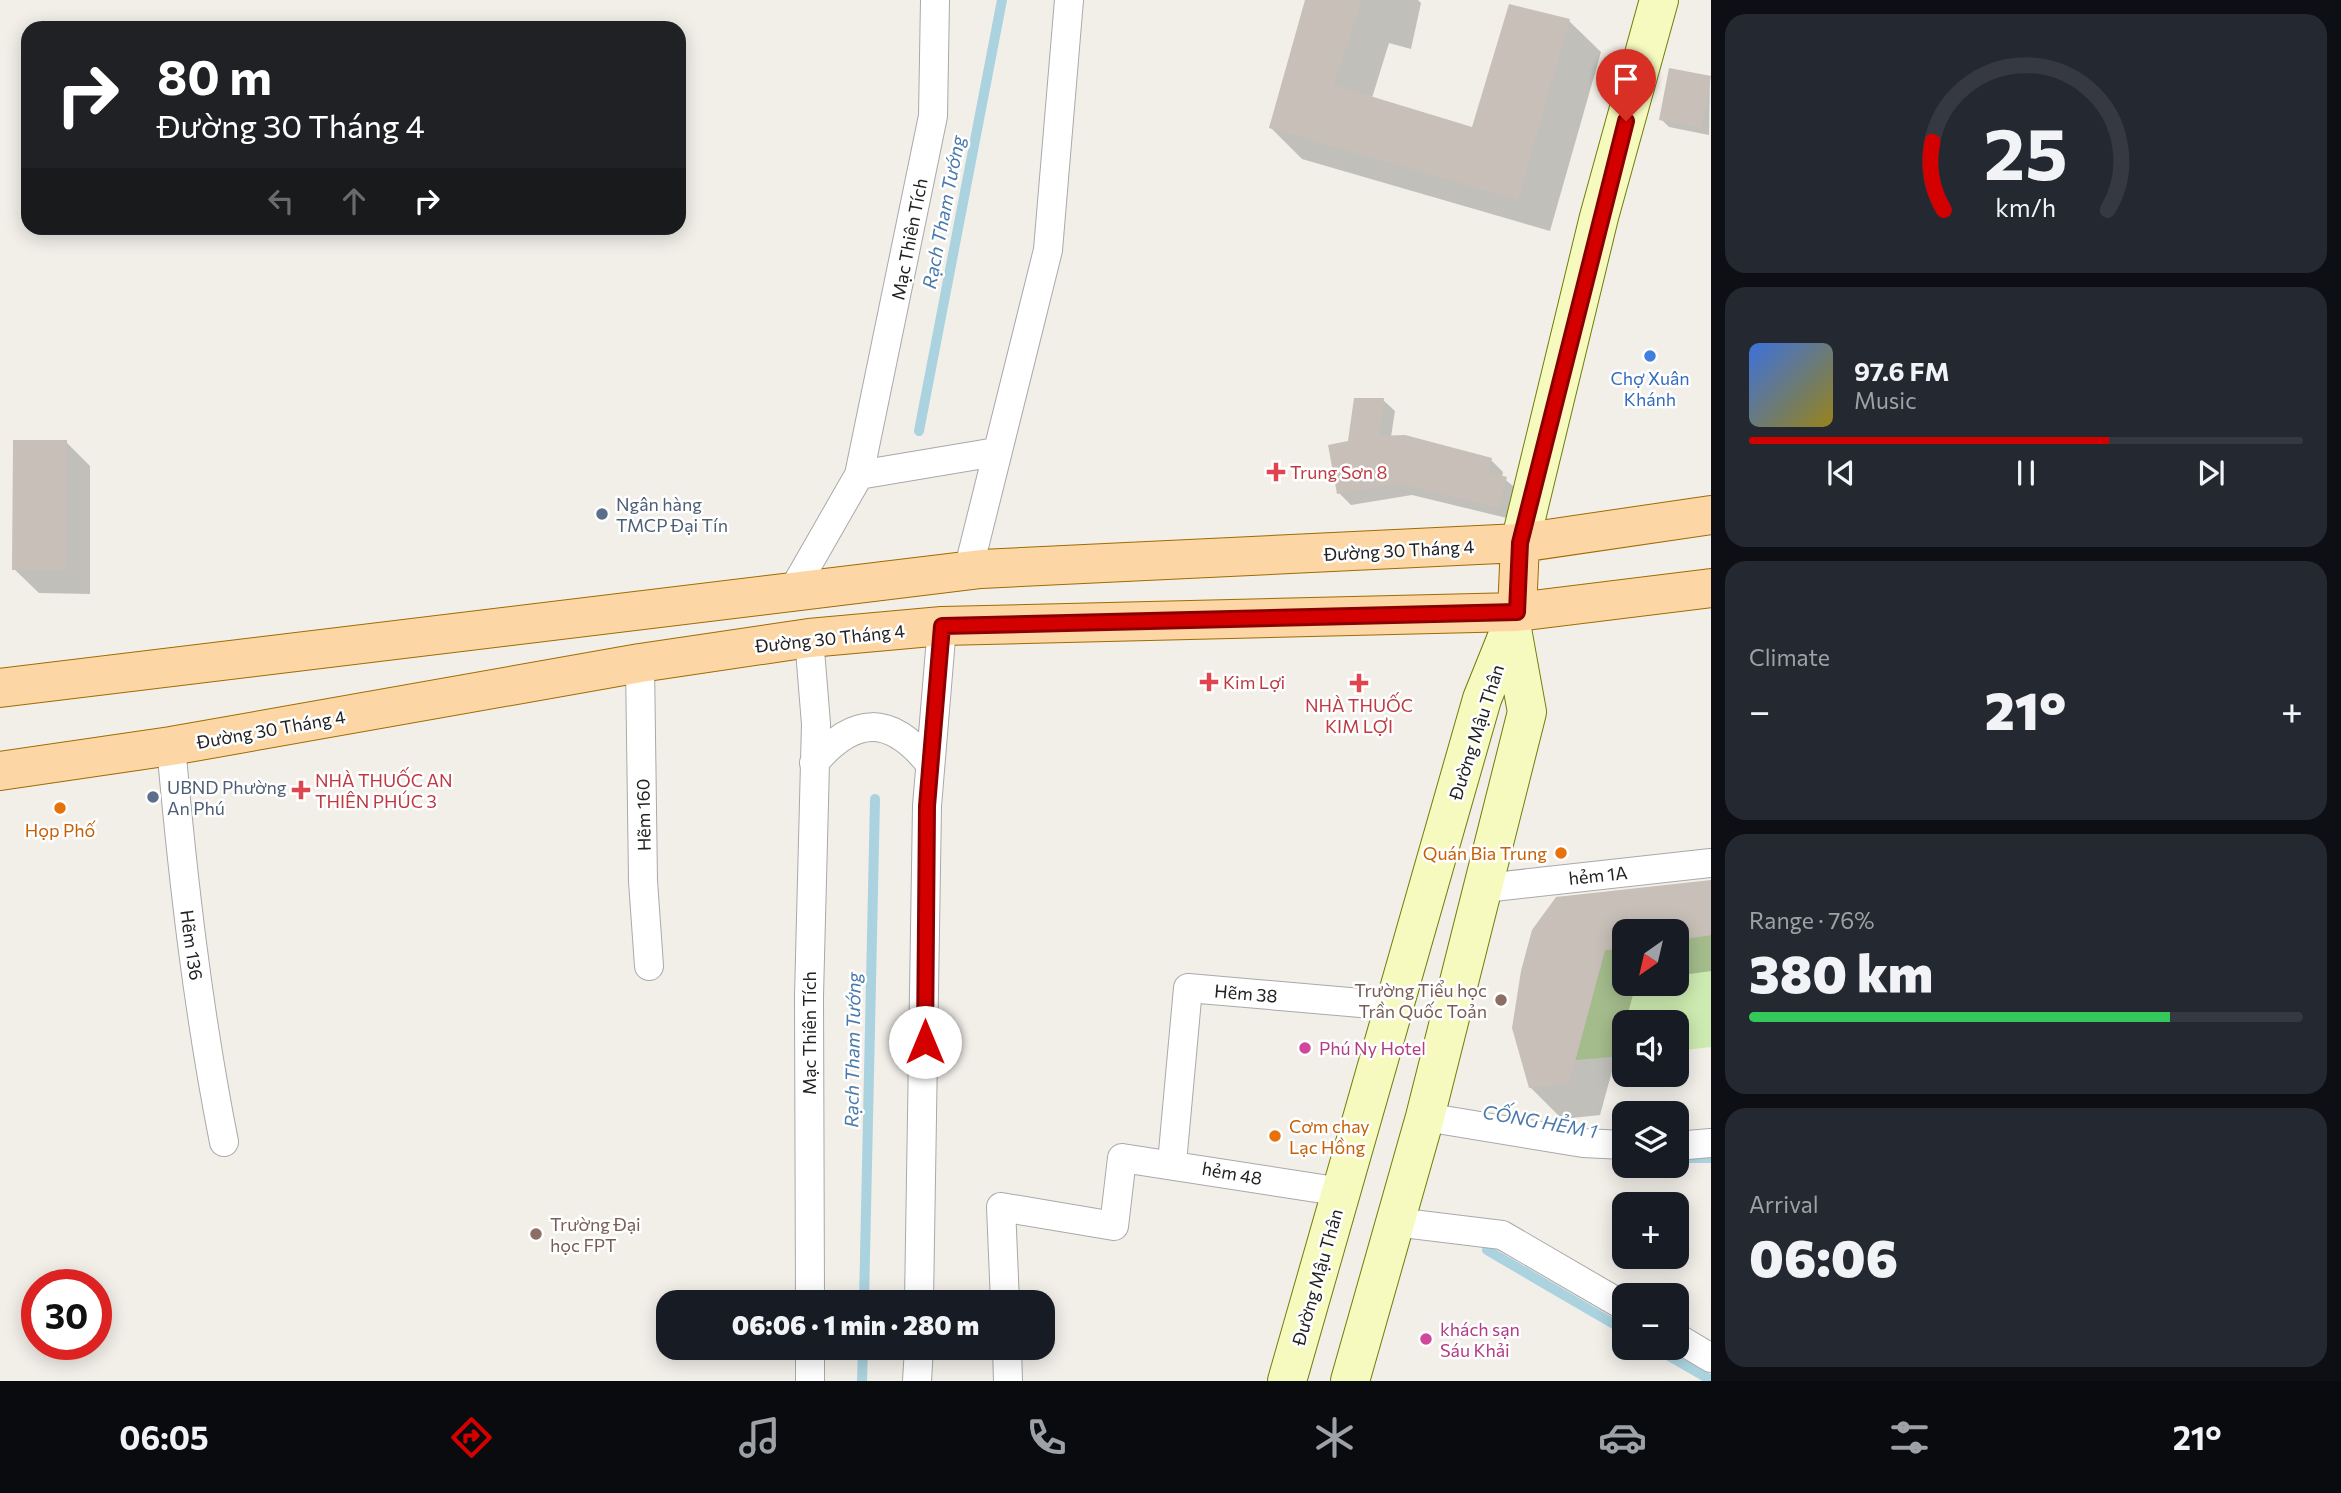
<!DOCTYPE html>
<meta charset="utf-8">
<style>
:root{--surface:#171b24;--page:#242831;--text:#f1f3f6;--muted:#9ea1a6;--line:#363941;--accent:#d40000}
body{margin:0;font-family:Commissioner,sans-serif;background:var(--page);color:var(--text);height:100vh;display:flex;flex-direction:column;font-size:26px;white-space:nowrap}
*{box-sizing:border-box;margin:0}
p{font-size:23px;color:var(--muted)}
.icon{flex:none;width:38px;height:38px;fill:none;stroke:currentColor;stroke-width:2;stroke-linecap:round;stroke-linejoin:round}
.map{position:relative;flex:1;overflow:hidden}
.sheet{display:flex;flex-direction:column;gap:14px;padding:14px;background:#0d0f14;width:630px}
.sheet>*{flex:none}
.top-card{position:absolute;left:21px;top:21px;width:665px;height:214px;border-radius:21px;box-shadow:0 4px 18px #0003;background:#202124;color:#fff;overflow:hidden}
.needle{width:46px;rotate:214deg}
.tools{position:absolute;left:1612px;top:919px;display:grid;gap:14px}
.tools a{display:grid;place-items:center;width:77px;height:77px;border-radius:14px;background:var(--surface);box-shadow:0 4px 18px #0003;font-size:35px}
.speed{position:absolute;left:21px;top:1269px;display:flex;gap:14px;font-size:35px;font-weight:700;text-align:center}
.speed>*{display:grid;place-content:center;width:91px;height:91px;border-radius:50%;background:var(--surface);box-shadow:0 4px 18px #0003;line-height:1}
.speed .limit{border:10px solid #d22;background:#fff;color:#111}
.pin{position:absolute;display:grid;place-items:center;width:60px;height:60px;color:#fff;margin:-72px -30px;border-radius:50% 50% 50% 0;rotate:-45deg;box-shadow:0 0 7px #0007}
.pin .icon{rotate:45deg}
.me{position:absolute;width:77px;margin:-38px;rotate:0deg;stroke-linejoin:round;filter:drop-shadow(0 0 5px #0008)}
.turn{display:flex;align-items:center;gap:24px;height:147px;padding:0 21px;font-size:32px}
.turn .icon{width:91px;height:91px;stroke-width:2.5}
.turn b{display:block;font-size:49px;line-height:60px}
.lanes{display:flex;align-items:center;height:66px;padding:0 21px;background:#0003;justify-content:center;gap:35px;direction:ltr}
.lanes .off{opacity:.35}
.big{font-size:52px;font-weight:800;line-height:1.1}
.sheet .tile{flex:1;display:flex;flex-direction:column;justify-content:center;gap:10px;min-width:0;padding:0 24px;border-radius:21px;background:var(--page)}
.sheet .dial{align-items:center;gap:0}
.dial svg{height:182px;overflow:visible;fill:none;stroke:var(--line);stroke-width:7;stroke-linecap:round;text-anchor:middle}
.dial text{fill:var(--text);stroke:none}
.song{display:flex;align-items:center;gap:21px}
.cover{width:84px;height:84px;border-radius:10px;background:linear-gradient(135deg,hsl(220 70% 55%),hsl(50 70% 35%))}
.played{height:7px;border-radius:4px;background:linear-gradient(90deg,var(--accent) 65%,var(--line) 65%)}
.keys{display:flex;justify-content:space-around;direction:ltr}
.heat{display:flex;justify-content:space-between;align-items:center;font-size:38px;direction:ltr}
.charge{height:10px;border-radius:5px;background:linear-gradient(90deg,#34c759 76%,var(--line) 0)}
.trip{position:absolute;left:656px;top:1290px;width:399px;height:70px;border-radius:21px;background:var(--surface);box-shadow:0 4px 18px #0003;font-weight:800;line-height:70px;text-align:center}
.tab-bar{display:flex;height:112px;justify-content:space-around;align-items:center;background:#090b0e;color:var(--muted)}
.tab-bar .icon{width:49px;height:49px}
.tab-bar .selected{color:var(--accent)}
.tab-bar b{font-size:32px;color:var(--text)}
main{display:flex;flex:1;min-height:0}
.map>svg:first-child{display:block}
.grass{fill:#cdebb0}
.shadow{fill:#0003}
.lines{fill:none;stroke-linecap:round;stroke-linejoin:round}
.stream{stroke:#aad3df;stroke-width:10}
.building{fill:#c7bfb8}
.street-casing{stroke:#a9a9a9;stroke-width:30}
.secondary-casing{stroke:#707d05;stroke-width:40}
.primary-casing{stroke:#a06b00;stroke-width:40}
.street{stroke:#fff;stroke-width:28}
.secondary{stroke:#f7fabf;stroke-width:38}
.primary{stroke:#fcd6a4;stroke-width:38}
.route-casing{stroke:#8a0000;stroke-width:18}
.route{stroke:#d40000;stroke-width:12}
.shop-dot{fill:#3f7fe0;stroke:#fff;stroke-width:2.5}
.health-dot{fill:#e0444e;stroke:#fff;stroke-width:2.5}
.service-dot{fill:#5c6f8a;stroke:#fff;stroke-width:2.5}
.food-dot{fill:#e8710a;stroke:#fff;stroke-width:2.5}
.education-dot{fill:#8d6e63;stroke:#fff;stroke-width:2.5}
.hotel-dot{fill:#d1479c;stroke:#fff;stroke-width:2.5}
.labels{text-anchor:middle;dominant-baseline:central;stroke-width:5;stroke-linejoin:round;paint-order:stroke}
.street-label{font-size:18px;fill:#222;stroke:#fff}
.shop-label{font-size:18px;fill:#366cbe;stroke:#fff}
.health-label{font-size:18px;fill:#be3a42;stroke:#fff;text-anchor:start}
.service-label{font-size:18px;fill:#4e5e75;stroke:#fff;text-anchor:start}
.food-label{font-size:18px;fill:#c56008;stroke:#fff}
.education-label{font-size:18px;fill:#785e54;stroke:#fff;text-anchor:end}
.hotel-label{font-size:18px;fill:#b23c85;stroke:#fff;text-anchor:start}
.water-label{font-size:19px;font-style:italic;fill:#4a7aab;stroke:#fff}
</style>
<main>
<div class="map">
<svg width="1711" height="1381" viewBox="0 0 1711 1381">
<rect width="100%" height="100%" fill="#f2efe9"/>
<path class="grass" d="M 1711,935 L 1711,1047 L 1677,1051 L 1676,1022 L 1624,1022 L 1624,1056 L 1575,1060 L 1605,950 L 1624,948 L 1624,984 L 1676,984 L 1677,940 Z"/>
<path class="shadow" d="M 1307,0 L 1418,0 L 1421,3 L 1411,49 L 1389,43 L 1372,98 L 1473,129 L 1569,21 L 1601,52 L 1550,231 L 1302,159 L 1271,128 Z
M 1710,77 L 1709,135 L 1669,127 L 1661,119 Z
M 1383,400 L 1395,411 L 1391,437 L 1491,460 L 1503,472 L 1502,477 L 1518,490 L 1511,519 L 1412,495 L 1351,505 L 1339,493 L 1350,443 Z
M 66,442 L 90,466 L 90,594 L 39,593 L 14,569 Z
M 1711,882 L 1711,971 L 1676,976 L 1676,931 L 1624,931 L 1624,984 L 1636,984 L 1600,1115 L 1562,1119 L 1530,1087 L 1557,899 Z"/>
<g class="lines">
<path class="stream" d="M 919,431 L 1002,0
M 1686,1158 L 1711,1158
M 1487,1250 L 1624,1330
M 864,1302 L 875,799
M 1655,1348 L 1711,1380
M 862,1381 L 863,1348"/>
</g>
<path class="building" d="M 1305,0 L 1362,0 L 1334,85 L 1472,127 L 1509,4 L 1570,19 L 1518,200 L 1269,128 Z
M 1669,68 L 1711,76 L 1701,128 L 1659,120 Z
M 1354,398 L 1384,398 L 1379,436 L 1405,435 L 1492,458 L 1489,472 L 1507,477 L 1499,508 L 1399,484 L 1337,494 L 1328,445 L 1348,441 Z
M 13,440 L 67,440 L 66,570 L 12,570 Z
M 1711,880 L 1711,935 L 1676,940 L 1676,931 L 1624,931 L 1624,948 L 1605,950 L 1569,1084 L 1529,1088 L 1512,1028 L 1521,971 L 1532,930 L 1556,897 Z"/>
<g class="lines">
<g class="street-casing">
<path id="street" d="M 859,475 L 996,452
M 968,571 L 1048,250 L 1069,0
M 792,592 L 859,475 L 933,116 L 935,0
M 809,638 L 816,724 L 809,996 L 810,1302
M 640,663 L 643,881 L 649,966
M 171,746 C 183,880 198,1011 224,1142
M 814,763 C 854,716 890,714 930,764
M 1485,888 L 1711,863
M 1425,1117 L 1583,1143 L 1624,1145
M 1676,1146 L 1711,1143
M 1172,1163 L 1188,988 L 1395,1006
M 1395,1222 L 1502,1235 L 1624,1306
M 919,1302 L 927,806 L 942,626
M 1005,1302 L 1001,1207 L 1114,1226 L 1122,1158 L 1342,1192
M 1676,1337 L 1711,1358
M 810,1348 L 810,1381
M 1007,1348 L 1008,1381
M 917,1381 L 919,1348"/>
</g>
<g class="secondary-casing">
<path id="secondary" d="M 1520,543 L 1599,217 L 1659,0
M 1287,1381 L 1482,699 L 1517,612
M 1350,1381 L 1425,1117 L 1527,712 L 1512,629"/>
</g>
<g class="primary-casing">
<path id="primary" d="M 1517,612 L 1520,543
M 0,688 L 981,569 L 1520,543 L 1711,515
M 0,771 L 171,746 L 640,663 L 809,638 L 942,626 L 1517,612 L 1711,588"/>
</g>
<use href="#street" class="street"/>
<use href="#secondary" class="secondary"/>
<use href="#primary" class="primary"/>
</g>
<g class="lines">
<g class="route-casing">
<path id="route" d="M 925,1042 L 927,806 L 942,626 L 1517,612 L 1520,543 L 1626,121"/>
</g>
<use href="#route" class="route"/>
</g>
<circle class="shop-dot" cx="1650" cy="356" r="7"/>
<g class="health-dot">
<path d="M1272.5 461.5h7v7h7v7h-7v7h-7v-7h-7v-7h7z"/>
<path d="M1205.5 671.5h7v7h7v7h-7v7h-7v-7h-7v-7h7z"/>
<path d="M1355.5 672.5h7v7h7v7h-7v7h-7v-7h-7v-7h7z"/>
<path d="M297.5 779.5h7v7h7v7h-7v7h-7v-7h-7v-7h7z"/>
</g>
<g class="service-dot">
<circle cx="602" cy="514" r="7"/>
<circle cx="153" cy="797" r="7"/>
</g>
<g class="food-dot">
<circle cx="60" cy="808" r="7"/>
<circle cx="1561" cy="853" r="7"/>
<circle cx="1275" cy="1136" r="7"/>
</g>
<g class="education-dot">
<circle cx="1501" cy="1000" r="7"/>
<circle cx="536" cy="1234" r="7"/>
</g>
<g class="hotel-dot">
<circle cx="1305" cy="1048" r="7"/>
<circle cx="1426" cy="1339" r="7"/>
</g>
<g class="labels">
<g class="street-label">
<text transform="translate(909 239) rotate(-79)">Mạc Thiên Tích</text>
<text transform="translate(1399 550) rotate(-3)">Đường 30 Tháng 4</text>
<text transform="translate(830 638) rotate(-6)">Đường 30 Tháng 4</text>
<text transform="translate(271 729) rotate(-10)">Đường 30 Tháng 4</text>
<text transform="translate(1476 732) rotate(-72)">Đường Mậu Thân</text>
<text transform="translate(643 815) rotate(-91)">Hẽm 160</text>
<text transform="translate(1598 875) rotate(-6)">hẻm 1A</text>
<text transform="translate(192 945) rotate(82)">Hẽm 136</text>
<text transform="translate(1246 993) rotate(5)">Hẽm 38</text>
<text transform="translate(809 1033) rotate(-90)">Mạc Thiên Tích</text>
<text transform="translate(1232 1173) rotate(10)">hẻm 48</text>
<text transform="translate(1317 1277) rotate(-74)">Đường Mậu Thân</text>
</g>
<g class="shop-label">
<text x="1650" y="378">Chợ Xuân<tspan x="1650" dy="21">Khánh</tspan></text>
</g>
<g class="health-label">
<text x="1290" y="472">Trung Sơn 8</text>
<text x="1223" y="682">Kim Lợi</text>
<text x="1359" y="705" text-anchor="middle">NHÀ THUỐC<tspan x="1359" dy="21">KIM LỢI</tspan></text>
<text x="315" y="780">NHÀ THUỐC AN<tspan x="315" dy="21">THIÊN PHÚC 3</tspan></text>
</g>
<g class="service-label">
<text x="616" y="504">Ngân hàng<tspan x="616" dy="21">TMCP Đại Tín</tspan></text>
<text x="167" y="787">UBND Phường<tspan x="167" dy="21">An Phú</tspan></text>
</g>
<g class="food-label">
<text x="60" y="830">Họp Phố</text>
<text x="1547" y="853" text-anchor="end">Quán Bia Trung</text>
<text x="1289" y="1126" text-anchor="start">Cơm chay<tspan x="1289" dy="21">Lạc Hồng</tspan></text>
</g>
<g class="education-label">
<text x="1487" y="990">Trường Tiểu học<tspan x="1487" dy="21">Trần Quốc Toản</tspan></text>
<text x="550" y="1224" text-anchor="start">Trường Đại<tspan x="550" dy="21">học FPT</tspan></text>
</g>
<g class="hotel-label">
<text x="1319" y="1048">Phú Ny Hotel</text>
<text x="1440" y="1329">khách sạn<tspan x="1440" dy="21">Sáu Khải</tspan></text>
</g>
<g class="water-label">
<text transform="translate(943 212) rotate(-79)">Rạch Tham Tướng</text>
<text transform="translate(852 1050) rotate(-89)">Rạch Tham Tướng</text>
<text transform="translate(1540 1121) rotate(10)">CỐNG HẺM 1</text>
</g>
</g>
</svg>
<div class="tools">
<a><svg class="needle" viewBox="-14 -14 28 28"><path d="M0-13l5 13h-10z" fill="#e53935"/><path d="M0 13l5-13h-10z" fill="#9ea1a6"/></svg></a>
<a><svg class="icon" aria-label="sound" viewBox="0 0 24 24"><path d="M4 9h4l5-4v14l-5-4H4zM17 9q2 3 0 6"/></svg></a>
<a><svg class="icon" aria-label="layers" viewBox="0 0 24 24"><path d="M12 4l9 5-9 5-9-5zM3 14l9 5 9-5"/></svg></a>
<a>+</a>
<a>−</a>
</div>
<div class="speed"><div class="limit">30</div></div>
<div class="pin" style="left:1626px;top:121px;background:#d93025"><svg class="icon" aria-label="arrive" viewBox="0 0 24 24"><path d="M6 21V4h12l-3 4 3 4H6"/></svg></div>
<svg class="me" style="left:925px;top:1042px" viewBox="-20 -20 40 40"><circle r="19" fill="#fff"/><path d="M0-13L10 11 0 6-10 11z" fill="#d40000"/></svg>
<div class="trip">06:06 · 1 min · 280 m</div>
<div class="top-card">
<div class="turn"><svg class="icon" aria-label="right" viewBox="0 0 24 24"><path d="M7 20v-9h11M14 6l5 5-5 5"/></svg><div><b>80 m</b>Đường 30 Tháng 4</div></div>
<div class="lanes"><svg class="icon off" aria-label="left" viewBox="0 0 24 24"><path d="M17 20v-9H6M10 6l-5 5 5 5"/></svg><svg class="icon off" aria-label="ahead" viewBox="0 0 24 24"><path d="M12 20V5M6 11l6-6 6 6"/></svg><svg class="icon" aria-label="right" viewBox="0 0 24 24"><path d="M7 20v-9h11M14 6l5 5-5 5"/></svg></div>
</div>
</div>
<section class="sheet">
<div class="tile dial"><svg viewBox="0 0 100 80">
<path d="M14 69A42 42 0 1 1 86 69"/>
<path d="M14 69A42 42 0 0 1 9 39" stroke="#d40000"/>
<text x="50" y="56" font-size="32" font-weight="700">25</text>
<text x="50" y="72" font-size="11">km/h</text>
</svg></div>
<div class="tile">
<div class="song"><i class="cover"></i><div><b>97.6 FM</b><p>Music</p></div></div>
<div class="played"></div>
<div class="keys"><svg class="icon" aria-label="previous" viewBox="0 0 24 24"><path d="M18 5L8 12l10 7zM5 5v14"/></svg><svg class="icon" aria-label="pause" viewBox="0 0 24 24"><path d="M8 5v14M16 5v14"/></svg><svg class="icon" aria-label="next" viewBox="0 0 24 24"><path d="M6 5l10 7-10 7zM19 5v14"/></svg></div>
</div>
<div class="tile"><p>Climate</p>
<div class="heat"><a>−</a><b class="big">21°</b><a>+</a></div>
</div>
<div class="tile"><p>Range · 76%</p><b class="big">380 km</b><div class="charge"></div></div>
<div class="tile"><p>Arrival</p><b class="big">06:06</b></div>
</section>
</main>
<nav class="tab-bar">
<b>06:05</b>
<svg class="icon selected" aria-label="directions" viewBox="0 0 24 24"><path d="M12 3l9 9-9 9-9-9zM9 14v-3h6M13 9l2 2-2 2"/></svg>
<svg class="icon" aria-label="music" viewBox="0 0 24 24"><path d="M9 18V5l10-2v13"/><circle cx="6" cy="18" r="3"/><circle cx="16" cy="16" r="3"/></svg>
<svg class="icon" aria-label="phone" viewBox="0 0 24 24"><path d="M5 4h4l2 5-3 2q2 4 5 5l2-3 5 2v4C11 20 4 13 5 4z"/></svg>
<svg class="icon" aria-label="climate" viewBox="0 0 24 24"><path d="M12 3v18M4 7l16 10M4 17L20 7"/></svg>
<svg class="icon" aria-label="car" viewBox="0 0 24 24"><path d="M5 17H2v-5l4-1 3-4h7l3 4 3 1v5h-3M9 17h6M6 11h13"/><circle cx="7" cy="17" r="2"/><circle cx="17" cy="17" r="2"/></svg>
<svg class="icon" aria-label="filters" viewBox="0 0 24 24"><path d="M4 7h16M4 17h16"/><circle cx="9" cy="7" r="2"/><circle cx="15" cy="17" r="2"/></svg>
<b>21°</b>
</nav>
